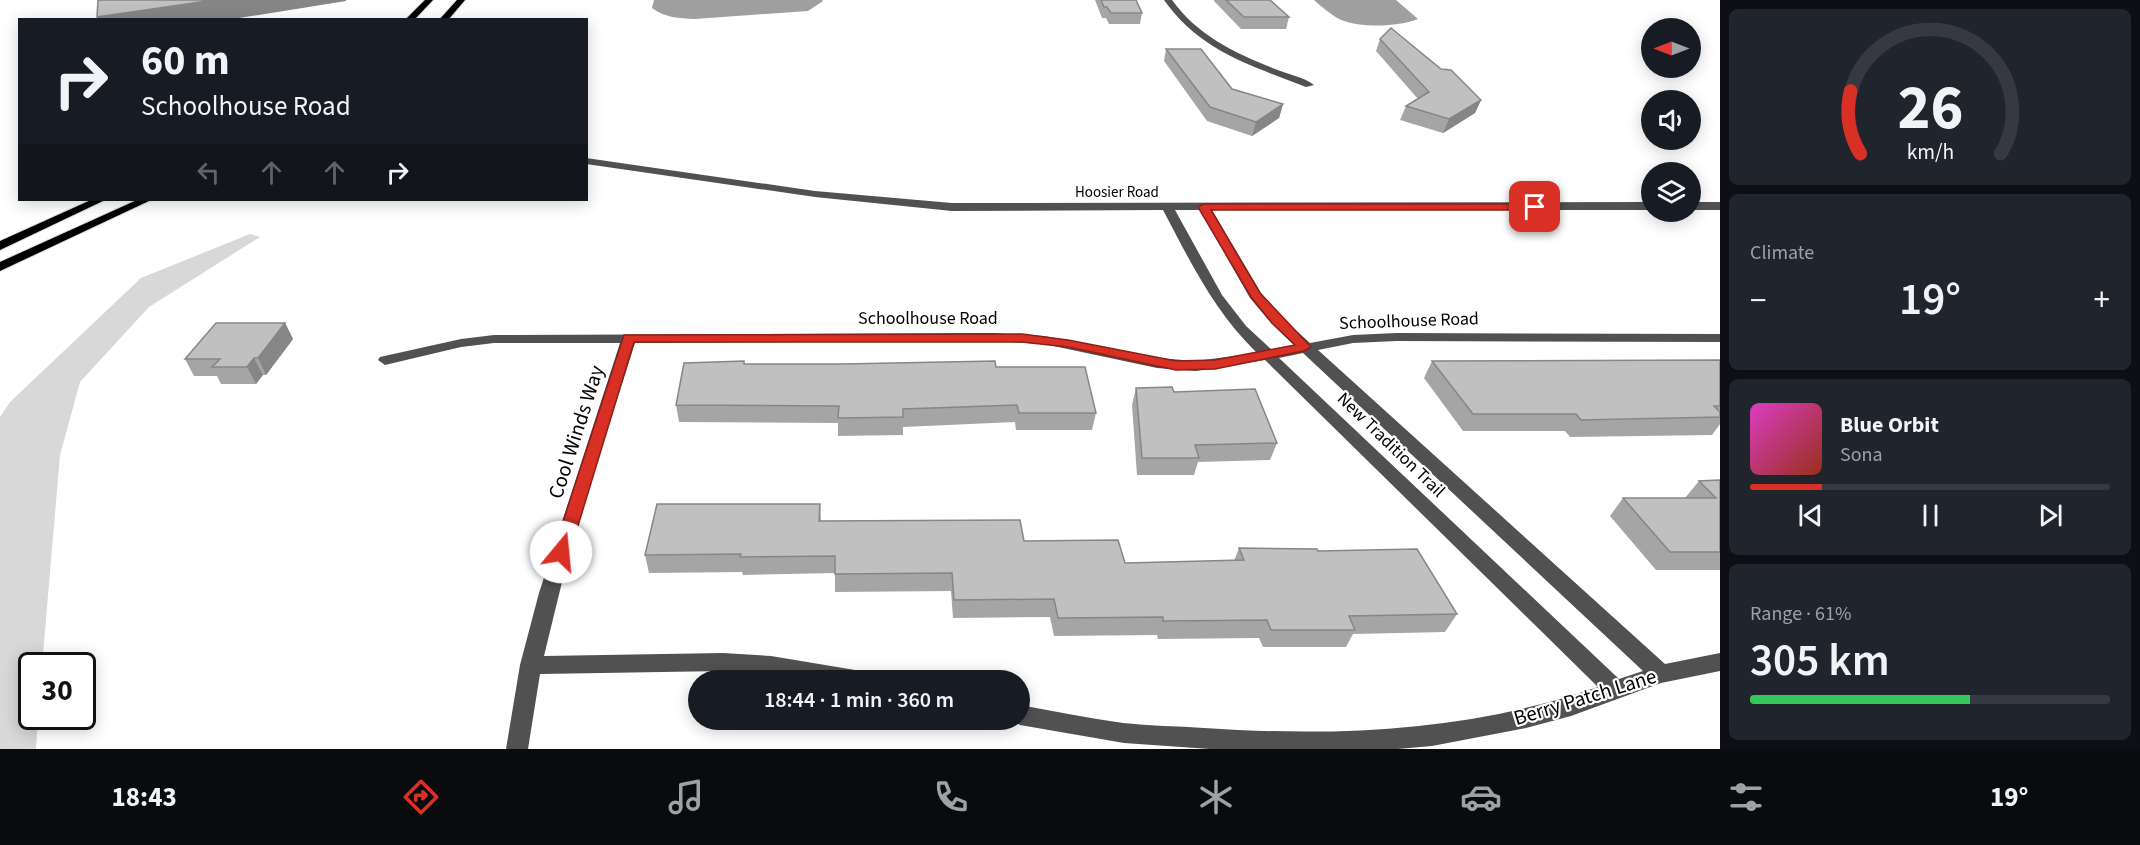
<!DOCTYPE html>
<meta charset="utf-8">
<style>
:root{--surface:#171b24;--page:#20242c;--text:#f1f3f6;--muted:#9ea1a6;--line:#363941;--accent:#d93025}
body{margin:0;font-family:"Source Sans 3",sans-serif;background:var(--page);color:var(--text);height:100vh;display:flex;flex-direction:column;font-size:22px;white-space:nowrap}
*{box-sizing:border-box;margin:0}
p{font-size:20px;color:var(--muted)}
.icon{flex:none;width:33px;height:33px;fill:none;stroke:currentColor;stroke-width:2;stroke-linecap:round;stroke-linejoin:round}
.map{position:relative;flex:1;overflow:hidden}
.side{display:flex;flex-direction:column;gap:9px;padding:9px;background:#0d0f14;width:420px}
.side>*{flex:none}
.hud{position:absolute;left:18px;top:18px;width:570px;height:183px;border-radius:0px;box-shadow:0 3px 15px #0003;background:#171b24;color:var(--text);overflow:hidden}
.needle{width:39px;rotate:270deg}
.fabs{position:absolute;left:1641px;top:18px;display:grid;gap:12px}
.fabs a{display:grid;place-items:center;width:60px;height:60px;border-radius:50%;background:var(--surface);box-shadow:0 3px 15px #0003;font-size:30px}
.speed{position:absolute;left:18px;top:652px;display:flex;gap:12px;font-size:30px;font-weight:700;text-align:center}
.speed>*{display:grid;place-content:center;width:78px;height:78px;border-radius:50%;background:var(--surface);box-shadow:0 3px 15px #0003;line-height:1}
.speed .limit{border:3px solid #111;border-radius:9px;background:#fff;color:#111}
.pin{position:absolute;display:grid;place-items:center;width:51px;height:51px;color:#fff;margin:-26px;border-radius:12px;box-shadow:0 3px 9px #0006}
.me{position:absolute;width:66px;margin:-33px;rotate:17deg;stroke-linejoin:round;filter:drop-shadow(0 0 4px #0008)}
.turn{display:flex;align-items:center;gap:21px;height:126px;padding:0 24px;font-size:27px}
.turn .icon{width:78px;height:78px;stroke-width:2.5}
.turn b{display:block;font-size:42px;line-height:51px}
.lanes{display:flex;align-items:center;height:57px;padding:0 24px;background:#0003;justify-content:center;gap:30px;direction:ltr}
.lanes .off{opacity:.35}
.big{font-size:45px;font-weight:600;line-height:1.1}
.side .card{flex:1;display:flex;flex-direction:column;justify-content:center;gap:9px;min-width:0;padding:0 21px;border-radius:9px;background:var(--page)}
.side .dial{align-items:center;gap:0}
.dial svg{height:156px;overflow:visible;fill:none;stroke:var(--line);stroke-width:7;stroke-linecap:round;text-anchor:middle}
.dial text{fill:var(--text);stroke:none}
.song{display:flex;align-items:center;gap:18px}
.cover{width:72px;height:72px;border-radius:9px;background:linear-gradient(135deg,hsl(310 70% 55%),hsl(10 70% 35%))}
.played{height:6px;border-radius:3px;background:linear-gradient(90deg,var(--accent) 20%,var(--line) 20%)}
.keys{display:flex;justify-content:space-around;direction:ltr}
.heat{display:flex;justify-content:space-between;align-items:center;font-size:33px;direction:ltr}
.charge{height:9px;border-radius:4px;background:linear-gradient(90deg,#34c759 61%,var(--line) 0)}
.trip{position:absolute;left:688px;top:670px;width:342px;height:60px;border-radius:30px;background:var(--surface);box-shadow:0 3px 15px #0003;font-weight:600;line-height:60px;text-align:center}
.menu{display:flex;height:96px;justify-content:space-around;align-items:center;background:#090b0e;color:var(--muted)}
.menu .icon{width:42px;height:42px}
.menu .on{color:var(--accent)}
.menu b{font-size:27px;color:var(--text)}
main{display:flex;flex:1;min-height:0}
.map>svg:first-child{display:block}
.green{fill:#d8d8d8}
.water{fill:#9f9f9f}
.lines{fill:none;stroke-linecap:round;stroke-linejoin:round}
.major-casing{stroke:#dbdbdb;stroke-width:2}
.minor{fill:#515151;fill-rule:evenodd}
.major{fill:#000;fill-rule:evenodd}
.wall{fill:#a5a5a5}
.shaded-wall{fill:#868686}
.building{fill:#c0c0c0;stroke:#868686;stroke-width:1.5}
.route{fill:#d93025;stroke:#8d1f18;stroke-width:1.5}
.labels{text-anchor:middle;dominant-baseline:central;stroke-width:4.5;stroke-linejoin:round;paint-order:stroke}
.far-street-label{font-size:15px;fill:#000;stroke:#fff}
.street-label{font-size:18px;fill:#000;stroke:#fff}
.near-street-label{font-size:21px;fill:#000;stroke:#fff}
</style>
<main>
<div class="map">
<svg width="1720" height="749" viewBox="0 0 1720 749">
<rect width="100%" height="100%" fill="#fff"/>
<path class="green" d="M 250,234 L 260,237 L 149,307 L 80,382 L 60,455 L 42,666 L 32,666 L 32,717 L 38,717 L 36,749 L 0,749 L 0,417 L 10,402 L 141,278 Z"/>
<path class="water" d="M 654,0 L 822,0 L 823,1 L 808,11 L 695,19 C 679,18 665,18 652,8 Z
M 1314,0 L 1396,0 L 1418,19 C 1398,27 1362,28 1341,20 C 1331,15 1322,7 1314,0 Z"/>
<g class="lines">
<g class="major-casing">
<path id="major" d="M 425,0 L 433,0 L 414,20 L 405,20 Z
M 457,0 L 465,0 L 448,20 L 439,20 Z
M 91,200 L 105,200 L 0,250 L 0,241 Z
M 137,200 L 151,200 L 0,271 L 0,262 Z"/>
</g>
<path class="minor" d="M 1164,0 L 1172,0 C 1198,36 1235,53 1275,69 C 1287,74 1304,77 1314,85 L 1306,87 C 1250,65 1200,51 1164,0 Z
M 586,158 L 815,191 L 952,203 L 1652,202 L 1652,210 L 1212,210 L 1261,293 L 1281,317 L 1310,343 L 1353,335 L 1397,333 L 1720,334 L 1720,342 L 1397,341 L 1353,343 L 1318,350 L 1665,664 L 1720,653 L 1720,671 L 1661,683 L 1571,716 L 1526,728 L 1432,746 L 1398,749 L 1210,749 L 1124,743 L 1020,725 L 1011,720 L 1020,720 L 1020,705 C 1054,711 1088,718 1123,723 C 1150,726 1177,726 1204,728 C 1338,737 1471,731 1598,687 L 1265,360 L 1196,371 L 1157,368 L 1044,344 L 992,341 L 635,343 L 572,541 L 544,656 L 723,653 L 771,656 L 867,672 L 874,674 L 878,681 L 812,681 L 771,674 L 723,671 L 540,674 L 528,749 L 506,749 L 520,665 L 539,593 L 620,343 L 494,343 L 461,347 L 385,365 L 378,360 L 380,357 L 461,339 L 494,335 L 992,333 L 1044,336 L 1157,358 L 1196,361 L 1257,353 C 1214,311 1191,263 1163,210 L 952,211 L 815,197 L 586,164 ZM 1175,210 L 1200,210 L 1250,298 L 1271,323 L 1295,346 L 1272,350 L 1246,326 L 1222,295 ZM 1303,353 L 1643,671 L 1619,679 L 1279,358 Z
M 1690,202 L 1720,202 L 1720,210 L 1690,210 Z"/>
<use href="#major" class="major"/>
</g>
<path class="wall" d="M 1095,0 L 1136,0 L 1142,13 L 1140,24 L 1109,24 L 1106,18 L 1102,18 Z
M 1214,0 L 1270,0 L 1289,17 L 1286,29 L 1241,29 L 1214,1 Z
M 1380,39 L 1441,69 L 1481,100 L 1475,113 L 1443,133 L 1400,120 L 1406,106 L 1418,99 L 1376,51 Z
M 1166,49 L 1232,89 L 1283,104 L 1279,118 L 1252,136 L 1207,121 L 1164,61 Z
M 285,323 L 293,339 L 266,375 L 263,375 L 256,384 L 221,384 L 217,376 L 194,376 L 185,359 Z
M 1720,360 L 1720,424 L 1712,435 L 1570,437 L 1565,431 L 1463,431 L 1424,378 L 1432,361 Z
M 744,364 L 996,367 L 1096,413 L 1092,430 L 1016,430 L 1015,422 L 903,427 L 903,435 L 838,436 L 838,423 L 679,422 L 676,405 Z
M 1136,388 L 1174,392 L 1277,443 L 1270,460 L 1198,462 L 1194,475 L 1137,475 L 1132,405 Z
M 1720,480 L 1720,570 L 1656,570 L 1610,516 L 1623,498 L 1685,498 L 1699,481 Z
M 820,504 L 821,521 L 1024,541 L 1125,563 L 1234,561 L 1239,548 L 1318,551 L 1457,614 L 1445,632 L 1353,634 L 1346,647 L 1263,647 L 1259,638 L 1158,639 L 1157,635 L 1054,636 L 1050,617 L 953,618 L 951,591 L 835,592 L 835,573 L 743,575 L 742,572 L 649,573 L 645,555 Z"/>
<path class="shaded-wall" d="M 214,0 L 346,0 L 346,1 L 227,20 L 98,20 L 97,17 Z
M 1481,100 L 1475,113 L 1443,133 L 1449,119 Z
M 1283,104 L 1279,118 L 1252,136 L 1256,122 Z
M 285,323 L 293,339 L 266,375 L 258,358 Z
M 254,358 L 263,375 L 256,384 L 247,367 Z"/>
<path class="building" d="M 98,0 L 214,0 L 97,17 Z
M 1101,0 L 1136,0 L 1142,13 L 1111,13 L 1107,7 L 1104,7 Z
M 1226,0 L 1270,0 L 1289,17 L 1244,17 Z
M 1391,28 L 1441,69 L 1451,70 L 1481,100 L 1449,119 L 1406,106 L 1429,92 L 1380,39 Z
M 1166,49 L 1201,49 L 1232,89 L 1283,104 L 1256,122 L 1210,107 Z
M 216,323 L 285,323 L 258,358 L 254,358 L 247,367 L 212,367 L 220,359 L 185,359 Z
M 1720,360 L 1720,406 L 1714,406 L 1720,412 L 1720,417 L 1581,420 L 1576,414 L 1473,414 L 1432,361 Z
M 744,361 L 744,364 L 842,364 L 995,361 L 996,367 L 1085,367 L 1096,413 L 1019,413 L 1017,405 L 903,409 L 903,417 L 838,418 L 839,406 L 676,405 L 684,363 Z
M 1172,387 L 1174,392 L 1255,389 L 1277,443 L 1195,445 L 1199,458 L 1142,458 L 1136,388 Z
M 1720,480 L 1720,552 L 1670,552 L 1623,498 L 1716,498 L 1699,481 Z
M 657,504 L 820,504 L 819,521 L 1020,520 L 1024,541 L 1118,540 L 1125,563 L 1244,560 L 1239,548 L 1317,549 L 1318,551 L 1417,549 L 1457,614 L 1349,616 L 1355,630 L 1271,630 L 1267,620 L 1163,621 L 1163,617 L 1058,618 L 1054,599 L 954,600 L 952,573 L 835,574 L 835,556 L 740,557 L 741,554 L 645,555 Z"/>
<path class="route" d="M 1204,204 L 1535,204 L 1540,207 L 1535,210 L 1211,210 L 1260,293 L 1311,347 L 1304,351 L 1215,369 L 1176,370 L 1068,347 L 1022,342 L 634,342 L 570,552 L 567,556 L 561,558 L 556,556 L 553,552 L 624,335 L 1022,334 L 1068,340 L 1176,361 L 1215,360 L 1295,345 L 1272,323 L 1251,297 L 1198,207 Z"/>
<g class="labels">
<g class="far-street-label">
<text x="1117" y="192">Hoosier Road</text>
</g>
<g class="street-label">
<text x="928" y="318">Schoolhouse Road</text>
<text transform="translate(1409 321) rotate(-2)">Schoolhouse Road</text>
<text transform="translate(1391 445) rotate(44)">New Tradition Trail</text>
</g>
<g class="near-street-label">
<text transform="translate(576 432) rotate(-72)">Cool Winds Way</text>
<text transform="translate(1585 697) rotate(-17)">Berry Patch Lane</text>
</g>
</g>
</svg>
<div class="fabs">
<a><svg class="needle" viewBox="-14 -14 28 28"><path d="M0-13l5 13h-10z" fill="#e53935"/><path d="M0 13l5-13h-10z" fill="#9ea1a6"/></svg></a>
<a><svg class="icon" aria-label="sound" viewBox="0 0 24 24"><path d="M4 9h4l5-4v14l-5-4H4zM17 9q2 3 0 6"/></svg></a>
<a><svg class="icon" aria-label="layers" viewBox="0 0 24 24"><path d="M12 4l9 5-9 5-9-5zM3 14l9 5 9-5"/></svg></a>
</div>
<div class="speed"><div class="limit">30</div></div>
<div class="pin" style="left:1535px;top:207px;background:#d93025"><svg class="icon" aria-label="arrive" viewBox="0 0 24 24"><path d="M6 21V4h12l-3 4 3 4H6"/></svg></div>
<svg class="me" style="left:561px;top:552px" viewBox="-20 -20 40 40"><circle r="19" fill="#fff"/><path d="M0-13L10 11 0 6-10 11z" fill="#d93025"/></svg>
<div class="trip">18:44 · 1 min · 360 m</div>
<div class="hud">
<div class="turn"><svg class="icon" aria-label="right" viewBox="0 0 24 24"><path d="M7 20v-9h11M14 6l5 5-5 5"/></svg><div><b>60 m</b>Schoolhouse Road</div></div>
<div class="lanes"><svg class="icon off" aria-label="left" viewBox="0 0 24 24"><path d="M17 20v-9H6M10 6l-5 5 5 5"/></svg><svg class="icon off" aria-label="ahead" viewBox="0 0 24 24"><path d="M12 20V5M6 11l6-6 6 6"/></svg><svg class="icon off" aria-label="ahead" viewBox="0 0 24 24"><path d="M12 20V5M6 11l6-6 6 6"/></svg><svg class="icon" aria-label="right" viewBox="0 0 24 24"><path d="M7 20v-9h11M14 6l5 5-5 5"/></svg></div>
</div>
</div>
<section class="side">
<div class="card dial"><svg viewBox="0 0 100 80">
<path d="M14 69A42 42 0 1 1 86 69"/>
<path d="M14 69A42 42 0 0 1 9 37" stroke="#d93025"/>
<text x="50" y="56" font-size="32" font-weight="700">26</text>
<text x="50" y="72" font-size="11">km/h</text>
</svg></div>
<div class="card"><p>Climate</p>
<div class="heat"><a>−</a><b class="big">19°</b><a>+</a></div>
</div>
<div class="card">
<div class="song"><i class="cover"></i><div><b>Blue Orbit</b><p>Sona</p></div></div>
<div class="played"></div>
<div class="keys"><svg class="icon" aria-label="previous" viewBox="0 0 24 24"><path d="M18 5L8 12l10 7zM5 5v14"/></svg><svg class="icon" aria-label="pause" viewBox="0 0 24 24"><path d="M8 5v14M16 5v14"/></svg><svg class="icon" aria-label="next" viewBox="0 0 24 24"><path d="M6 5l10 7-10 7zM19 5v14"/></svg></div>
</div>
<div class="card"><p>Range · 61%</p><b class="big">305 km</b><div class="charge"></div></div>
</section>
</main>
<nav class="menu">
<b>18:43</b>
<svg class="icon on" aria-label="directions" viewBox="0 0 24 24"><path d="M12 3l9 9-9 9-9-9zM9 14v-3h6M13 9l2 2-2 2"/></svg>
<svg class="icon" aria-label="music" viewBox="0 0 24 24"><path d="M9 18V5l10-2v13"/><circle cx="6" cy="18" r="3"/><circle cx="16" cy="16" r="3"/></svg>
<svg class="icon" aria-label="phone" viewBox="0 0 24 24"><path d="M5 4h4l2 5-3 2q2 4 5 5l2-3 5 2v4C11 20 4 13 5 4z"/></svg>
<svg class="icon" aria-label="climate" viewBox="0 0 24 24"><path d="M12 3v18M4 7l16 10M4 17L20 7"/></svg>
<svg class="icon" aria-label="car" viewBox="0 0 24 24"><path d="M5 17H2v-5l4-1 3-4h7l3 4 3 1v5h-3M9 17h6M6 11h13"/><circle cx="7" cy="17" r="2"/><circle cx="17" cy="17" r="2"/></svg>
<svg class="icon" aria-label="filters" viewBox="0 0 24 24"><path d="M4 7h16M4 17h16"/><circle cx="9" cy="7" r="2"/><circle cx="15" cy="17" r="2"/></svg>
<b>19°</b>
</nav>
